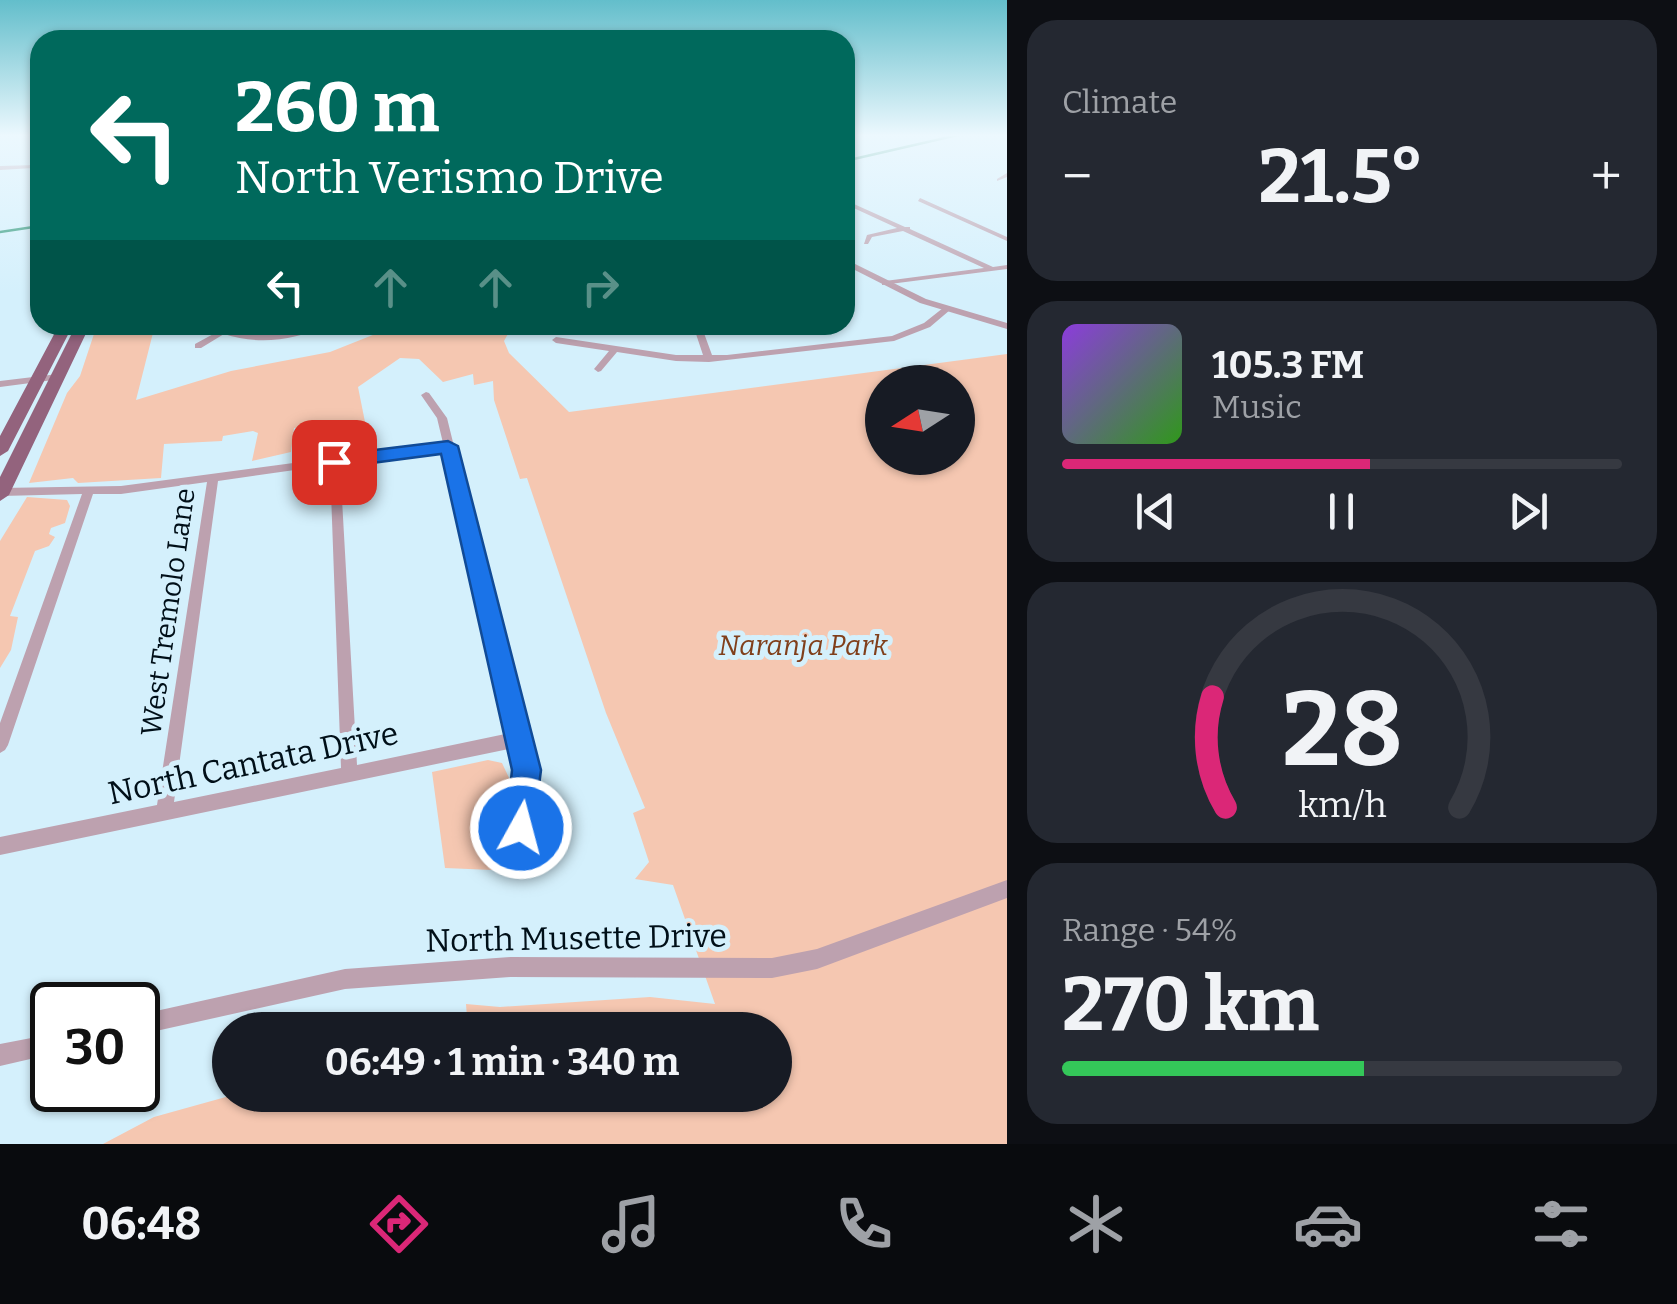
<!DOCTYPE html>
<meta charset="utf-8">
<style>
:root{--surface:#171b24;--page:#242831;--text:#f1f3f6;--muted:#9ea1a6;--line:#363941;--accent:#db2777}
body{margin:0;font-family:Bitter,serif;background:var(--page);color:var(--text);height:100vh;display:flex;flex-direction:column;font-size:38px;white-space:nowrap}
*{box-sizing:border-box;margin:0}
p{font-size:32px;color:var(--muted)}
.icon{flex:none;width:55px;height:55px;fill:none;stroke:currentColor;stroke-width:2;stroke-linecap:round;stroke-linejoin:round}
.map{position:relative;flex:1;overflow:hidden}
.side{display:flex;flex-direction:column;gap:20px;padding:20px;background:#0d0f14;width:670px}
.side>*{flex:none}
.top-card{position:absolute;left:30px;top:30px;width:825px;height:305px;border-radius:30px;box-shadow:0 2px 8px #0004;background:#00695c;color:#fff;overflow:hidden}
.needle{width:65px;rotate:258deg}
.controls{position:absolute;left:865px;top:365px;display:grid;gap:20px}
.controls a{display:grid;place-items:center;width:110px;height:110px;border-radius:50%;background:var(--surface);box-shadow:0 2px 8px #0004;font-size:50px}
.speed{position:absolute;left:30px;top:982px;display:flex;gap:20px;font-size:50px;font-weight:700;text-align:center}
.speed>*{display:grid;place-content:center;width:130px;height:130px;border-radius:50%;background:var(--surface);box-shadow:0 2px 8px #0004;line-height:1}
.speed .limit{border:5px solid #111;border-radius:15px;background:#fff;color:#111}
.pin{position:absolute;display:grid;place-items:center;width:85px;height:85px;color:#fff;margin:-42px;border-radius:20px;box-shadow:0 5px 15px #0006}
.me{position:absolute;width:110px;margin:-55px;rotate:7deg;stroke-linejoin:round;filter:drop-shadow(0 0 8px #0008)}
.turn{display:flex;align-items:center;gap:35px;height:210px;padding:0 40px;font-size:45px}
.turn .icon{width:130px;height:130px;stroke-width:2.5}
.turn b{display:block;font-size:70px;line-height:85px}
.lanes{display:flex;align-items:center;height:95px;padding:0 40px;background:#0003;justify-content:center;gap:50px;direction:ltr}
.lanes .off{opacity:.35}
.big{font-size:75px;font-weight:700;line-height:1.1}
.side .tile{flex:1;display:flex;flex-direction:column;justify-content:center;gap:15px;min-width:0;padding:0 35px;border-radius:30px;background:var(--page)}
.side .dial{align-items:center;gap:0}
.dial svg{height:260px;overflow:visible;fill:none;stroke:var(--line);stroke-width:7;stroke-linecap:round;text-anchor:middle}
.dial text{fill:var(--text);stroke:none}
.song{display:flex;align-items:center;gap:30px}
.cover{width:120px;height:120px;border-radius:15px;background:linear-gradient(135deg,hsl(270 70% 55%),hsl(110 70% 35%))}
.played{height:10px;border-radius:5px;background:linear-gradient(90deg,var(--accent) 55%,var(--line) 55%)}
.keys{display:flex;justify-content:space-around;direction:ltr}
.heat{display:flex;justify-content:space-between;align-items:center;font-size:55px;direction:ltr}
.charge{height:15px;border-radius:8px;background:linear-gradient(90deg,#34c759 54%,var(--line) 0)}
.trip{position:absolute;left:212px;top:1012px;width:580px;height:100px;border-radius:50px;background:var(--surface);box-shadow:0 2px 8px #0004;font-weight:700;line-height:100px;text-align:center}
.menu{display:flex;height:160px;justify-content:space-around;align-items:center;background:#090b0e;color:var(--muted)}
.menu .icon{width:70px;height:70px}
.menu .selected{color:var(--accent)}
.menu b{font-size:45px;color:var(--text)}
main{display:flex;flex:1;min-height:0}
.map>svg:first-child{display:block}
.green{fill:#f5c7b1;fill-rule:evenodd}
.lines{fill:none;stroke-linecap:round;stroke-linejoin:round}
.stream{stroke:#2a9576;stroke-width:2.5}
.minor{fill:#bda1af;fill-rule:evenodd}
.tertiary{fill:#bda1af;fill-rule:evenodd}
.primary{fill:#93637d;fill-rule:evenodd}
.route{fill:#1a73e8;stroke:#114b97;stroke-width:2.5}
.labels{text-anchor:middle;dominant-baseline:central;stroke-width:10;stroke-linejoin:round;paint-order:stroke}
.street-label{font-size:28px;fill:#000f18;stroke:#d4f0fc}
.park-label{font-size:28px;font-style:italic;fill:#803f1b;stroke:#d4f0fc}
.near-street-label{font-size:32px;fill:#000f18;stroke:#d4f0fc}
</style>
<main>
<div class="map">
<svg width="1007" height="1144" viewBox="0 0 1007 1144">
<rect width="100%" height="100%" fill="#d4f0fc"/>
<path class="green" d="M 97,325 L 155,325 L 136,400 L 231,371 L 330,352 L 398,325 L 513,325 L 504,341 L 509,353 L 569,412 L 1007,354 L 1007,1144 L 103,1144 L 154,1117 L 233,1095 L 775,1095 L 775,1030 L 468,1030 L 466,1004 L 500,1007 L 650,997 L 715,1004 L 673,885 L 635,879 L 649,862 L 633,813 L 645,808 L 606,713 L 527,478 L 520,479 L 494,400 L 493,381 L 474,385 L 473,374 L 443,382 L 419,359 L 400,358 L 358,387 L 365,422 L 294,428 L 291,452 L 252,461 L 258,433 L 253,431 L 223,436 L 222,441 L 164,444 L 161,478 L 78,483 L 73,478 L 29,483 L 67,393 L 80,376 ZM 882,382 L 958,382 L 958,458 L 882,458 Z
M 27,497 L 67,500 L 70,506 L 65,523 L 51,528 L 49,534 L 55,537 L 49,546 L 35,551 L 10,616 L 18,617 L 11,650 L 0,668 L 0,541 Z
M 488,760 L 502,763 L 510,780 C 506,793 493,801 489,814 C 482,836 498,858 519,862 L 519,871 L 445,868 L 432,772 Z"/>
<g class="lines">
<path class="stream" d="M 845,161 L 962,134
M 0,232 L 40,226"/>
<path class="minor" d="M 35,165 L 33,168 L 0,170 L 0,166 Z
M 1007,173 L 1007,177 L 997,181 L 997,179 Z
M 920,198 L 1007,237 L 1007,241 L 918,201 Z
M 845,200 L 905,227 L 910,227 L 910,229 L 993,267 L 1007,265 L 1007,269 L 882,285 L 882,281 L 885,281 L 984,268 L 903,231 L 872,237 L 868,244 L 864,244 L 867,235 L 897,228 L 845,204 Z
M 943,308 L 950,310 L 930,327 L 894,341 L 709,362 L 676,361 L 617,352 L 601,371 L 598,372 L 594,369 L 609,351 L 556,343 L 552,340 L 556,337 L 676,355 L 703,355 L 693,325 L 701,325 L 712,355 L 727,355 L 892,336 L 924,323 Z
M 207,325 C 223,325 237,335 254,335 C 279,336 302,325 326,325 C 296,341 256,345 224,334 L 201,348 L 195,348 L 195,344 L 217,332 Z
M 58,374 L 61,375 L 61,379 L 0,387 L 0,381 Z
M 426,392 L 429,393 L 447,418 L 534,770 L 530,828 L 527,834 L 521,837 L 515,834 L 512,828 L 518,770 L 513,748 L 0,855 L 0,837 L 157,805 L 207,482 L 121,494 L 93,494 L 8,745 L 5,750 L 0,753 L 0,723 L 82,494 L 1,496 L 0,488 L 121,486 L 443,443 L 437,418 L 421,395 ZM 444,450 L 510,733 L 357,765 L 340,464 ZM 330,465 L 341,768 L 174,802 L 218,481 Z
M 1007,880 L 1007,898 L 817,969 L 772,978 L 510,977 L 345,989 L 138,1035 L 138,1015 L 345,969 L 510,957 L 772,958 L 817,949 Z
M 52,1034 L 52,1054 L 0,1066 L 0,1044 Z"/>
<path class="tertiary" d="M 845,259 L 926,299 L 1007,323 L 1007,329 L 920,303 L 845,265 Z"/>
<path class="primary" d="M 59,325 L 73,325 L 8,451 L 0,456 L 0,436 Z
M 76,325 L 90,325 L 9,495 L 0,501 L 0,477 Z"/>
</g>
<linearGradient id="sky" x2="0" y2="1"><stop stop-color="#63becb"/><stop offset="0.46" stop-color="#ecf8fe"/><stop offset="1" stop-color="#ecf8fe" stop-opacity="0"/></linearGradient>
<rect width="1007" height="294" fill="url(#sky)"/>
<path class="route" d="M 448,441 L 458,446 L 541,770 L 532,839 L 521,843 L 510,839 L 506,828 L 512,770 L 441,454 L 334,468 L 325,462 L 334,455 Z"/>
<g class="labels">
<g class="street-label">
<text transform="translate(168 612) rotate(-82)">West Tremolo Lane</text>
</g>
<g class="park-label">
<text x="803" y="645">Naranja Park</text>
</g>
<g class="near-street-label">
<text transform="translate(253 763) rotate(-12)">North Cantata Drive</text>
<text transform="translate(576 938) rotate(-1)">North Musette Drive</text>
</g>
</g>
</svg>
<div class="controls">
<a><svg class="needle" viewBox="-14 -14 28 28"><path d="M0-13l5 13h-10z" fill="#e53935"/><path d="M0 13l5-13h-10z" fill="#9ea1a6"/></svg></a>
</div>
<div class="speed"><div class="limit">30</div></div>
<div class="pin" style="left:334px;top:462px;background:#d93025"><svg class="icon" aria-label="arrive" viewBox="0 0 24 24"><path d="M6 21V4h12l-3 4 3 4H6"/></svg></div>
<svg class="me" style="left:521px;top:828px" viewBox="-20 -20 40 40"><circle r="17" fill="#1a73e8" stroke="#fff" stroke-width="3"/><path d="M0-11L8 9 0 5-8 9z" fill="#fff"/></svg>
<div class="trip">06:49 · 1 min · 340 m</div>
<div class="top-card">
<div class="turn"><svg class="icon" aria-label="left" viewBox="0 0 24 24"><path d="M17 20v-9H6M10 6l-5 5 5 5"/></svg><div><b>260 m</b>North Verismo Drive</div></div>
<div class="lanes"><svg class="icon" aria-label="left" viewBox="0 0 24 24"><path d="M17 20v-9H6M10 6l-5 5 5 5"/></svg><svg class="icon off" aria-label="ahead" viewBox="0 0 24 24"><path d="M12 20V5M6 11l6-6 6 6"/></svg><svg class="icon off" aria-label="ahead" viewBox="0 0 24 24"><path d="M12 20V5M6 11l6-6 6 6"/></svg><svg class="icon off" aria-label="right" viewBox="0 0 24 24"><path d="M7 20v-9h11M14 6l5 5-5 5"/></svg></div>
</div>
</div>
<section class="side">
<div class="tile"><p>Climate</p>
<div class="heat"><a>−</a><b class="big">21.5°</b><a>+</a></div>
</div>
<div class="tile">
<div class="song"><i class="cover"></i><div><b>105.3 FM</b><p>Music</p></div></div>
<div class="played"></div>
<div class="keys"><svg class="icon" aria-label="previous" viewBox="0 0 24 24"><path d="M18 5L8 12l10 7zM5 5v14"/></svg><svg class="icon" aria-label="pause" viewBox="0 0 24 24"><path d="M8 5v14M16 5v14"/></svg><svg class="icon" aria-label="next" viewBox="0 0 24 24"><path d="M6 5l10 7-10 7zM19 5v14"/></svg></div>
</div>
<div class="tile dial"><svg viewBox="0 0 100 80">
<path d="M14 69A42 42 0 1 1 86 69"/>
<path d="M14 69A42 42 0 0 1 10 35" stroke="#db2777"/>
<text x="50" y="56" font-size="32" font-weight="700">28</text>
<text x="50" y="72" font-size="11">km/h</text>
</svg></div>
<div class="tile"><p>Range · 54%</p><b class="big">270 km</b><div class="charge"></div></div>
</section>
</main>
<nav class="menu">
<b>06:48</b>
<svg class="icon selected" aria-label="directions" viewBox="0 0 24 24"><path d="M12 3l9 9-9 9-9-9zM9 14v-3h6M13 9l2 2-2 2"/></svg>
<svg class="icon" aria-label="music" viewBox="0 0 24 24"><path d="M9 18V5l10-2v13"/><circle cx="6" cy="18" r="3"/><circle cx="16" cy="16" r="3"/></svg>
<svg class="icon" aria-label="phone" viewBox="0 0 24 24"><path d="M5 4h4l2 5-3 2q2 4 5 5l2-3 5 2v4C11 20 4 13 5 4z"/></svg>
<svg class="icon" aria-label="climate" viewBox="0 0 24 24"><path d="M12 3v18M4 7l16 10M4 17L20 7"/></svg>
<svg class="icon" aria-label="car" viewBox="0 0 24 24"><path d="M5 17H2v-5l4-1 3-4h7l3 4 3 1v5h-3M9 17h6M6 11h13"/><circle cx="7" cy="17" r="2"/><circle cx="17" cy="17" r="2"/></svg>
<svg class="icon" aria-label="filters" viewBox="0 0 24 24"><path d="M4 7h16M4 17h16"/><circle cx="9" cy="7" r="2"/><circle cx="15" cy="17" r="2"/></svg>
</nav>
